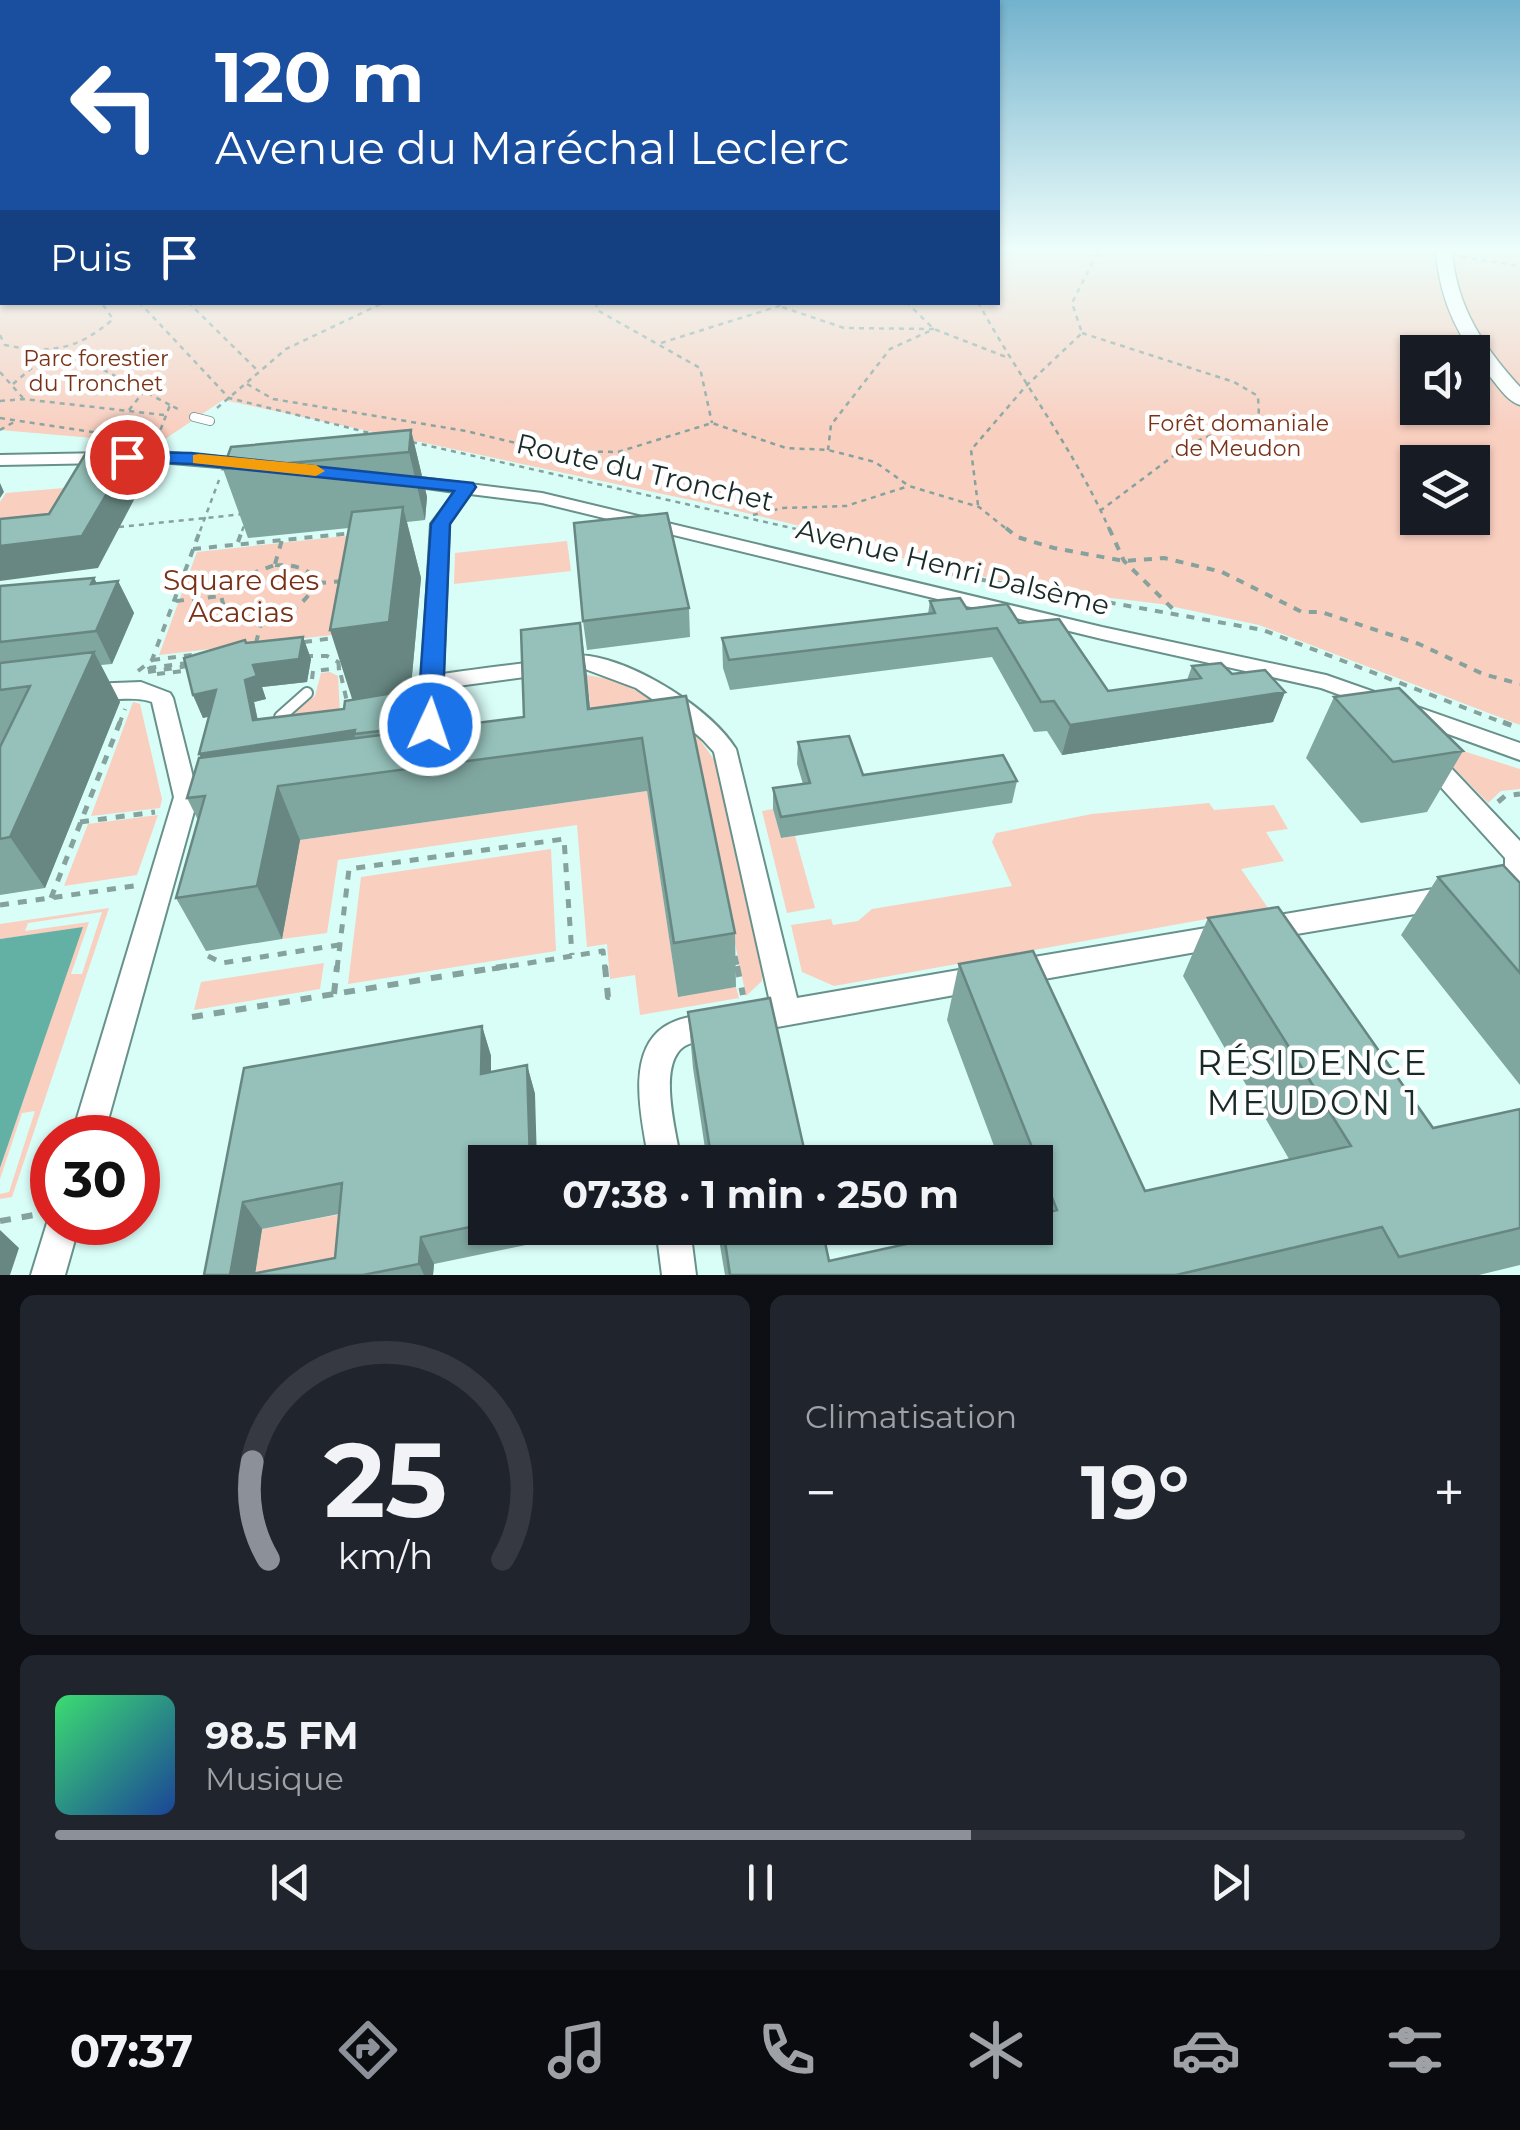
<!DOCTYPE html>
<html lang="fr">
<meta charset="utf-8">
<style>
:root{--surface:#171b24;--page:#20242c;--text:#f1f3f6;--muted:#9ea1a6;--line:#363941;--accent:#8c9099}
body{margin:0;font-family:Montserrat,sans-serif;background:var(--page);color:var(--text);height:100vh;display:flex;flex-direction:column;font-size:38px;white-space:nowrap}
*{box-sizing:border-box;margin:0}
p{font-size:32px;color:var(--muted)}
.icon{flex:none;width:55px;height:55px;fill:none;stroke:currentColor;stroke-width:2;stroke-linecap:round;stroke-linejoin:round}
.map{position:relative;height:1275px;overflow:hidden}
.details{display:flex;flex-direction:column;gap:20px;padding:20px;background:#0d0f14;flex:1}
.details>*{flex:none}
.guide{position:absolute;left:0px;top:0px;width:1000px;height:305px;box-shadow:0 2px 8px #0004;background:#1a4fa0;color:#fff;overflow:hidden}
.buttons{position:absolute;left:1400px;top:335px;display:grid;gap:20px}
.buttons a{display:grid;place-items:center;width:90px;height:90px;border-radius:0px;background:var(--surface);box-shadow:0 2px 8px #0004;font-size:50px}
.speed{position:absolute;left:30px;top:1115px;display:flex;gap:20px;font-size:50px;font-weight:700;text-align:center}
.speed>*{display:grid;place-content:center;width:130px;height:130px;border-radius:50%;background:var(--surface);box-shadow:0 2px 8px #0004;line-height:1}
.speed .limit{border:15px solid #d22;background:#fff;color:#111}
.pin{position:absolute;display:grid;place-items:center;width:85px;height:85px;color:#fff;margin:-42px;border:5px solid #fff;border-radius:50%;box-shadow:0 2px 10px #0007}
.me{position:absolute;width:110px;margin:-55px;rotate:3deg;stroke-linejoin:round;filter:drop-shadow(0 0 8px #0008)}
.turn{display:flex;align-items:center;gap:35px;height:210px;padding:0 50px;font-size:45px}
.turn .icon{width:130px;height:130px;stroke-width:2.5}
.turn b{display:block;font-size:70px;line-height:85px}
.then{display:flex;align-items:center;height:95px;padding:0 50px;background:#0003;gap:20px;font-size:38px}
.big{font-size:75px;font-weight:700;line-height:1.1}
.details .card{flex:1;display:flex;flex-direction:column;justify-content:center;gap:15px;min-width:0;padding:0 35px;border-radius:15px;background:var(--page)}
.details .dial{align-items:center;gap:0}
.dial svg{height:260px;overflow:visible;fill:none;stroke:var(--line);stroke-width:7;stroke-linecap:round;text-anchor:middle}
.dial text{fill:var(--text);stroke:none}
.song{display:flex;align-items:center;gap:30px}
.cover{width:120px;height:120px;border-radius:15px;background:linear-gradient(135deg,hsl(140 70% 55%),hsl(220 70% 35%))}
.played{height:10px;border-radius:5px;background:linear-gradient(90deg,var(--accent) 65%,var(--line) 65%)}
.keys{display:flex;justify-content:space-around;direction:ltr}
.heat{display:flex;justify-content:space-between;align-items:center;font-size:55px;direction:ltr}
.details .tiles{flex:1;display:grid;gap:20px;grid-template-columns:1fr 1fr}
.card:last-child{grid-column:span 2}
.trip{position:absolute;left:468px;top:1145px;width:585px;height:100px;border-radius:0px;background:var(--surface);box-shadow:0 2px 8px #0004;font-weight:700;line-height:100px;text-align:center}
.tabs{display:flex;height:160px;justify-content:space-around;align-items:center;background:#090b0e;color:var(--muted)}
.tabs .icon{width:70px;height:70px}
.tabs .on{color:var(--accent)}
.tabs b{font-size:45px;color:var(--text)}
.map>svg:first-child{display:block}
.green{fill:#f9cfc0;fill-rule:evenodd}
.water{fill:#63b0a5}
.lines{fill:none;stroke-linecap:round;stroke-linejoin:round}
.service-far2-casing{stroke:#67918a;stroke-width:10}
.service-far1-casing{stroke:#67918a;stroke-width:14}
.service-casing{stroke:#67918a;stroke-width:16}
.minor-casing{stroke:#67918a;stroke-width:4}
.secondary-casing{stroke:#67918a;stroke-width:3}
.path-far3{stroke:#86a29d;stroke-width:2.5;stroke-dasharray:5 5;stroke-linecap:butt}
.path-far2{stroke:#86a29d;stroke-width:4;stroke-dasharray:8 8;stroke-linecap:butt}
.path-far1{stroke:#86a29d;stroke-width:5;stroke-dasharray:9 9;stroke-linecap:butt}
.path{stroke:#86a29d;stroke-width:6;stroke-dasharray:11 11;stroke-linecap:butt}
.service-far2{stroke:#fff;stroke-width:8}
.service-far1{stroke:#fff;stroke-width:10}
.service{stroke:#fff;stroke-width:12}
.minor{fill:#fff;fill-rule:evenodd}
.secondary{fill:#fff;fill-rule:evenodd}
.wall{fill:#80a6a0;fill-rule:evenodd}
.shaded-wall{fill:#688782}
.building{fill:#95c1ba;stroke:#688782;stroke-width:2.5}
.route{fill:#1a73e8;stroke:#114b97;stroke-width:2.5}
.slow{fill:#f59e0b}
.labels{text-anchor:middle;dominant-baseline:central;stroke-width:9;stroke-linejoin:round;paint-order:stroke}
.far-park-label{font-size:22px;fill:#793117;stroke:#fff}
.street-label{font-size:28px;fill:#192b28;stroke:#fff}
.park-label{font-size:28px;fill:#793117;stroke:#fff}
.near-neighbourhood-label{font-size:35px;letter-spacing:2.5px;fill:#192b28;stroke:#fff}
</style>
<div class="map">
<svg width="1520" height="1275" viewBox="0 0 1520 1275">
<rect width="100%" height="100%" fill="#d9fdf7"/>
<path class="green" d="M 0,252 L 2,302 L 998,302 L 998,252 L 1520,252 L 1520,725 L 1259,625 L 1161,604 L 1062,592 L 924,565 L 804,527 L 705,503 L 223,400 L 165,439 L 151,443 L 0,430 ZM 1418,352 L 1472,352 L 1472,408 L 1418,408 ZM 1418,462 L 1472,462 L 1472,518 L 1418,518 Z
M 87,486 L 66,522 L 0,528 L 0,502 L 6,493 Z
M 364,534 L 349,633 L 159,655 L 197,552 Z
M 567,541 L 571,571 L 454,584 L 455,553 Z
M 330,672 L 338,676 L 340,713 L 294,718 L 296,711 L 315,696 L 321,673 Z
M 587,675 L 618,681 L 664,706 L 596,762 Z
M 133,702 L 140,704 L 162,799 L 160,808 L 91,816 Z
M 690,726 L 718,765 L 763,968 L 762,981 L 746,996 Z
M 1460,750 L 1520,769 L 1520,789 L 1501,791 L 1488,803 L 1449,763 Z
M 647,791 L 678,996 L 736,987 L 739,998 L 640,1015 L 635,975 L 610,979 L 607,944 L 587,947 L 577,825 L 338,860 L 327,933 L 282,939 L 300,840 Z
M 1209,803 L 1214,810 L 1274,805 L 1288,829 L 1266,832 L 1284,861 L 1241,869 L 1268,908 L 834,986 L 802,972 L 791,925 L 831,919 L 833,925 L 858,921 L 872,909 L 1012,886 L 992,842 L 996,833 L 1092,814 Z
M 773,809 L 781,838 L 795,836 L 815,908 L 787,913 L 762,811 Z
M 158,815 L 137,875 L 64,886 L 88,824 Z
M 551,849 L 556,951 L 348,984 L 361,877 Z
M 109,908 L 12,1197 L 0,1199 L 0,1194 L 9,1192 L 35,1111 L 22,1113 L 0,1179 L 0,1168 L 82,928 L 0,939 L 0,924 ZM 102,912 L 82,974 L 71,974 L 89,922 L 25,931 L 28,923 Z
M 324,963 L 320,989 L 194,1010 L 201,982 Z
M 358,1211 L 352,1275 L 255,1275 L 262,1229 Z"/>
<path class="water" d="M 83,927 L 0,1168 L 0,939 Z"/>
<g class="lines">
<g class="service-far2-casing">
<path id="service-far2" d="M 194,417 L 210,421"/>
</g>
<g class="service-far1-casing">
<path id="service-far1" d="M 384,709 L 431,703
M 280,725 L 280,717 L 307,693"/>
</g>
<g class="service-casing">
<path id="service" d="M 280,722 L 280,727"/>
</g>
<g class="minor-casing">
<path id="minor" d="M 160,452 L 253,460 L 261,465 L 253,470 L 160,462 L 0,465 L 0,455 Z
M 396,475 L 542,493 L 1102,627 L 1326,675 L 1520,743 L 1520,760 L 1321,688 L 1102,639 L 542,503 L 470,494 L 449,524 L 443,674 C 476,669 510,665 543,661 C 557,659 574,654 589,656 C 637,663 710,708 736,749 L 797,998 L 982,966 L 992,969 L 996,978 L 992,987 L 982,990 L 750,1032 L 740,1028 L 736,1019 L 740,1010 L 770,1002 L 714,752 L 703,740 L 671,712 L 636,688 L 585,669 L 443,688 L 440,747 L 433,757 L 417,757 L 414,751 L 418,744 L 431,524 L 455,492 L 390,483 L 390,477 Z
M 141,682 L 170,693 L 173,698 L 198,797 L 103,1138 L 71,1138 L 174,797 L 152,702 C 130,693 94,707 77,691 L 88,684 Z
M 1428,750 L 1436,752 L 1520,841 L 1520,887 L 1494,900 L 1485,896 L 1481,889 L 1485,882 L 1505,871 L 1505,858 L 1420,764 L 1417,758 L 1420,752 Z
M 1445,887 L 1454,890 L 1458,898 L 1454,906 L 1445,909 L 1267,939 L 1258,936 L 1254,928 L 1258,920 L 1267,917 Z
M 1224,925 L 1234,928 L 1237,936 L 1234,944 L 1224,947 L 1016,984 L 1006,981 L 1002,972 L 1006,963 L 1016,960 Z
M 717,1013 L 727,1017 L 732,1026 L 727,1035 C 715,1040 701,1039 689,1044 C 654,1057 677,1135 681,1162 L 649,1162 C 643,1124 624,1054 664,1027 C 679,1017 699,1015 717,1013 Z
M 51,1210 L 52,1222 L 80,1222 L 65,1275 L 31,1275 Z
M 656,1228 L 690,1228 L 696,1275 L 662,1275 Z"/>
</g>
<g class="secondary-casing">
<path id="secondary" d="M 1436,252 L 1452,252 C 1457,308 1483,346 1520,387 L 1520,405 C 1508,401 1500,389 1492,379 C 1460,341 1440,303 1436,252 Z"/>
</g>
<path class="path-far3" d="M 1462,257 L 1520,266
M 139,302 L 229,398 L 378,435
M 188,302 L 256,369
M 596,302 L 597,310 L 700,368 L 712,423
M 784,302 L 779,306 L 844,328 L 934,329 L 890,349 L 831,425 L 828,450
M 906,302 L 934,329 L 1006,357
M 978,302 C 1020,380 1075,450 1110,531
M 1082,333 L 1234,382 L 1258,396 L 1259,417 L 1189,444 L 1101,510
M 0,335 L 5,345 C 50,354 78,350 113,319 L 101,302
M 661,343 L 779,306 L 772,302
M 68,351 L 170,405
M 0,372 L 23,398
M 13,384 L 47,355
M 247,384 L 273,399 L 466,431 L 549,451 L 618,452 L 712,423 L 786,448 L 828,450 L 875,462 L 909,486 L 979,507 L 1009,531
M 0,401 L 23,399 L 164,415
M 217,408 L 286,349 L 385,302
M 129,410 L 145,390
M 0,418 L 138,439
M 0,430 L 14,422
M 157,439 L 170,405 L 182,411
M 412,442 L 805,531
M 978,505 L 971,450 L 1026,386 L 1082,333 L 1072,303 L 1098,252
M 753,515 L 783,508 L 846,506 L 909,486
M 119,527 L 244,514
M 200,531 L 219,480
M 242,531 L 245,523"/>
<path class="path-far2" d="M 797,528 L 944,573 L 1263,630 L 1509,725
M 1006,528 L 1017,537 L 1054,548 L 1124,561 L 1164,558 L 1222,572 L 1302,612 L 1321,612 L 1419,644 L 1483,674 L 1520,684
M 1109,528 L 1124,561 L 1177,613
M 238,542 L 243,528
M 193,549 L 353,533
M 275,564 L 282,540
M 275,565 C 292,565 306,566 317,581 C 301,618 260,625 225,611 L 221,596 L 237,579 Z
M 318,583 L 344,581
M 176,601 L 221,596
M 304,642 L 334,638
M 256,643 L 262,619
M 305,656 L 327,656 L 338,662 L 347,702
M 188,663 L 149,668 L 152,660 L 200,654
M 138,671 L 152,660 L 201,528
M 148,672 L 188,666
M 157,674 L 192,670
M 312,679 L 313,671 L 341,668
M 119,725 L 125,709"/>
<path class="path-far1" d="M 1503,722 L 1518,728
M 1498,802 L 1505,796 L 1520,794
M 80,822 L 155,812
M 51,898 L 120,722
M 0,905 L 134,886
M 208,956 L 222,963 L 339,945
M 735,956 L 738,969
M 337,969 L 349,869 L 564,839 L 572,955
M 492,969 L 603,951 L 605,969"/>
<path class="path" d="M 605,966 L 608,997 L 612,997
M 737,966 L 743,995
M 334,994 L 337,966
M 192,1017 L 507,966
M 0,1221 L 40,1214"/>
<use href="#service-far2" class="service-far2"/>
<use href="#service-far1" class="service-far1"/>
<use href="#service" class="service"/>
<use href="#minor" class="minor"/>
<use href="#secondary" class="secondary"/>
</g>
<path class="wall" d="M 411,430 L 427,497 L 425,520 L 407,522 L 421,578 L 410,697 L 395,699 L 400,716 L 398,733 L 524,717 L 580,623 L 590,709 L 686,696 L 735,933 L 736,987 L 678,997 L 647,791 L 300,840 L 282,939 L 206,951 L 176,898 L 198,820 L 187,798 L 201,758 L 208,717 L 203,718 L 193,695 L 246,643 L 303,637 L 311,659 L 307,682 L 262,687 L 266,699 L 254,702 L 258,720 L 344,709 L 352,700 L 349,528 L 248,538 L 223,469 Z
M 94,578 L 97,583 L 118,581 L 134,613 L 112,664 L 101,665 L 120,702 L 45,888 L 0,895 L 0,747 L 2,744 L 0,744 L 0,586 Z
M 930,601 L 967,609 L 1019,623 L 1108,691 L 1187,680 L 1192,666 L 1232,674 L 1285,692 L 1273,722 L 1062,755 L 1047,731 L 1034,732 L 992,657 L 730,690 L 723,668 L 722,638 L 928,614 Z
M 689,608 L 690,637 L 587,650 L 583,621 Z
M 1334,697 L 1463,751 L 1427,812 L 1361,823 L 1306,758 Z
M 798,742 L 863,775 L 1017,781 L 1012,803 L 781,838 L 773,809 L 773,788 L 803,784 L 797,764 Z
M 1438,877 L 1520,883 L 1520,1085 L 1401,935 Z
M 1208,918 L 1433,1128 L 1520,1109 L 1520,1265 L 1479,1275 L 725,1275 L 717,1228 L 822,1228 L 829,1261 L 1035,1228 L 1035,1162 L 1000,1162 L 947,1020 L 959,964 L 1145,1191 L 1289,1159 L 1183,976 Z
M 688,1012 L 807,1162 L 707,1162 L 693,1068 Z
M 482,1026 L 491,1056 L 491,1072 L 527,1065 L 535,1094 L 485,1162 L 485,1228 L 539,1228 L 540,1242 L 434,1264 L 433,1275 L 204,1275 L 244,1068 ZM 339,1214 L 335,1258 L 255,1273 L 262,1229 Z"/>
<path class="shaded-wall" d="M 411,430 L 427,497 L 425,520 L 409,452 Z
M 133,449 L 145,479 L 98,568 L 0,581 L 0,546 L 82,536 Z
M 0,483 L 4,492 L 0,498 Z
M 403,507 L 421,578 L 410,697 L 395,699 L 400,716 L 395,753 L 388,730 L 354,705 L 330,630 Z
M 94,578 L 107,605 L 118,581 L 134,613 L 112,664 L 96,631 L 91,584 Z
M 580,623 L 587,675 L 593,744 L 588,709 Z
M 303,637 L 311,659 L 307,682 L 262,687 L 266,699 L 254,702 L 262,743 L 253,720 L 245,680 L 254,665 Z
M 94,652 L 120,702 L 45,888 L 10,837 Z
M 216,690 L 225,712 L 203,718 L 193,695 Z
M 1285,692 L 1273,722 L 1062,755 L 1070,725 Z
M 355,730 L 354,734 L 361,754 L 210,777 L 199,754 Z
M 278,786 L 300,840 L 282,939 L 257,886 Z
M 482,1026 L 491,1056 L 491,1103 L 481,1074 Z
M 527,1065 L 535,1094 L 537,1162 L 530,1162 Z
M 243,1202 L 262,1229 L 255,1275 L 230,1275 Z
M 0,1230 L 19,1248 L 10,1275 L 0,1275 Z
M 421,1237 L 434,1264 L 433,1275 L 424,1275 L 419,1264 Z"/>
<path class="building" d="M 411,430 L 409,452 L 223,469 L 231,447 Z
M 133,449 L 82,536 L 0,546 L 0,519 L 49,514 L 86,453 Z
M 403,507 L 389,622 L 330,630 L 352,512 Z
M 667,513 L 689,608 L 583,621 L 574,523 Z
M 94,578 L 91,584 L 118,581 L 96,631 L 0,642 L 0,586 Z
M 960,598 L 967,609 L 1007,604 L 1019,623 L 1059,619 L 1108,691 L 1201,678 L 1192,666 L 1221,663 L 1232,674 L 1265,670 L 1285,692 L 1070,725 L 1054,701 L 1041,702 L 997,628 L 729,660 L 722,638 L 935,613 L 930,601 Z
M 580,623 L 588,709 L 686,696 L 735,933 L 674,943 L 642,738 L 278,786 L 257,886 L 176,898 L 205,796 L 187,798 L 199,758 L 524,717 L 521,630 Z
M 303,637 L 299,659 L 253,665 L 257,676 L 245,680 L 253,720 L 344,709 L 345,701 L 393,693 L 388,730 L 354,734 L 355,730 L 199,754 L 216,690 L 193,695 L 184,658 L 245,640 L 246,643 Z
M 94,652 L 10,837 L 0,839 L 0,747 L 30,686 L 0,690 L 0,663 Z
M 1399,688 L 1463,751 L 1393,762 L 1334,697 Z
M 849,736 L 863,775 L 1003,755 L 1017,781 L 781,817 L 773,788 L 810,783 L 798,742 Z
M 1503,865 L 1520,883 L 1520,973 L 1438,877 Z
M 1278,907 L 1433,1128 L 1520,1109 L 1520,1228 L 1399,1257 L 1382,1227 L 1176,1275 L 730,1275 L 723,1228 L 822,1228 L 829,1261 L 979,1228 L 1035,1228 L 1035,1215 L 1057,1210 L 959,964 L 1033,951 L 1145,1191 L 1351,1146 L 1208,918 Z
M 770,998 L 807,1162 L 712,1162 L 688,1012 Z
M 482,1026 L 481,1074 L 527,1065 L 530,1162 L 485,1162 L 485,1224 L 421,1237 L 419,1264 L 363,1275 L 246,1275 L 335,1258 L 342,1183 L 243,1202 L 230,1275 L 204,1275 L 244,1068 Z"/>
<linearGradient id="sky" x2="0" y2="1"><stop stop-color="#73b2cd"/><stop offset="0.58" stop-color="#eefefb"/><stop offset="1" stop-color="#eefefb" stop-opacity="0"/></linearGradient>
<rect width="1520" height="431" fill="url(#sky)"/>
<path class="route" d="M 127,452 L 191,453 L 473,483 L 476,487 L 450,524 L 442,725 L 439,731 L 421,731 L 417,725 L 431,524 L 454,491 L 191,464 L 121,461 L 121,453 Z"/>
<path class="slow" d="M 199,454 L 316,465 L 325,471 L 316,476 L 193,463 L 193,455 Z"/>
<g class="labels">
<g class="far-park-label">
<text x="96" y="358">Parc forestier<tspan x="96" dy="25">du Tronchet</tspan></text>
<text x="1238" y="423">Forêt domaniale<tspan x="1238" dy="25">de Meudon</tspan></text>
</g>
<g class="street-label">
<text transform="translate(645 472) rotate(13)">Route du Tronchet</text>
<text transform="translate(953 567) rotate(14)">Avenue Henri Dalsème</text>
</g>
<g class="park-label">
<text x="241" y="580">Square des<tspan x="241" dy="32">Acacias</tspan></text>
</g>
<g class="near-neighbourhood-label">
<text x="1313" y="1062">RÉSIDENCE<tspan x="1313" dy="40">MEUDON 1</tspan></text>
</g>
</g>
</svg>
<div class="buttons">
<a><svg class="icon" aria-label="sound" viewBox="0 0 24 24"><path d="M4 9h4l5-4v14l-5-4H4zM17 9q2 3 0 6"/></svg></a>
<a><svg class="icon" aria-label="layers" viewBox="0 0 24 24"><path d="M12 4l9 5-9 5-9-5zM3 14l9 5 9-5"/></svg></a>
</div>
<div class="speed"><div class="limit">30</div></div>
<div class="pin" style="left:127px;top:457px;background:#d93025"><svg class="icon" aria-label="arrive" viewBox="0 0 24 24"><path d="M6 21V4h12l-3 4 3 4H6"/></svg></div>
<svg class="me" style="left:430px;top:725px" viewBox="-20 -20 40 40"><circle r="17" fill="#1a73e8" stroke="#fff" stroke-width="3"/><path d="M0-11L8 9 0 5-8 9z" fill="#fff"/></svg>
<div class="trip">07:38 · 1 min · 250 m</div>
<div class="guide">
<div class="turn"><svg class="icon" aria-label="left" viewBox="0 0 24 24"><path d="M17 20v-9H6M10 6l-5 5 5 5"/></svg><div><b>120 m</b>Avenue du Maréchal Leclerc</div></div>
<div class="then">Puis<svg class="icon" aria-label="arrive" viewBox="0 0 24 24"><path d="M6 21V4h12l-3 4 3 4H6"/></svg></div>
</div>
</div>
<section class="details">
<div class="tiles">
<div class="card dial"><svg viewBox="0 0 100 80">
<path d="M14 69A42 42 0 1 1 86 69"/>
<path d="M14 69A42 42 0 0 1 9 39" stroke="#8c9099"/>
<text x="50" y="56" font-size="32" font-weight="700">25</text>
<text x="50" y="72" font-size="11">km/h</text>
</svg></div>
<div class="card"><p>Climatisation</p>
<div class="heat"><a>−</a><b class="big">19°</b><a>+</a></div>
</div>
<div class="card">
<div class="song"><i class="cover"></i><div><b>98.5 FM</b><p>Musique</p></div></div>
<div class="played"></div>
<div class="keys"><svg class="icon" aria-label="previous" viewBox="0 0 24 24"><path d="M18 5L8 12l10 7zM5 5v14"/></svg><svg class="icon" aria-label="pause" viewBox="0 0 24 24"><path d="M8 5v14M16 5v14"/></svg><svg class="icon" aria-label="next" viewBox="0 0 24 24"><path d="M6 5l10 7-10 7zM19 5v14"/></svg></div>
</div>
</div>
</section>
<nav class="tabs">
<b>07:37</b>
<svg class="icon on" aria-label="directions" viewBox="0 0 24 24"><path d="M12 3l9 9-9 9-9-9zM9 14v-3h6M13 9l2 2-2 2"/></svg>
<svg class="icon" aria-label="music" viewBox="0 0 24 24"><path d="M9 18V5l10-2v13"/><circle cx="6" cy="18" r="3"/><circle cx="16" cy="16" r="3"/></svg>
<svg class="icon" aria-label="phone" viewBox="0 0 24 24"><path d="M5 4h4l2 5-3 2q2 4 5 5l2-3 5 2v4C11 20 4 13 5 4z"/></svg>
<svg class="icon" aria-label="climate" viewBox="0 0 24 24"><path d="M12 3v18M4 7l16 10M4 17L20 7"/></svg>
<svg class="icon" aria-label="car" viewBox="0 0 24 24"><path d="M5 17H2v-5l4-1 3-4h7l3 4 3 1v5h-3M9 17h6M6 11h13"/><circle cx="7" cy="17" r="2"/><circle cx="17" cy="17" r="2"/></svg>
<svg class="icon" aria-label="filters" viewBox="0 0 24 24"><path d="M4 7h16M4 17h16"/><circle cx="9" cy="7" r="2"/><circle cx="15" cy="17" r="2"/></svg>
</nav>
